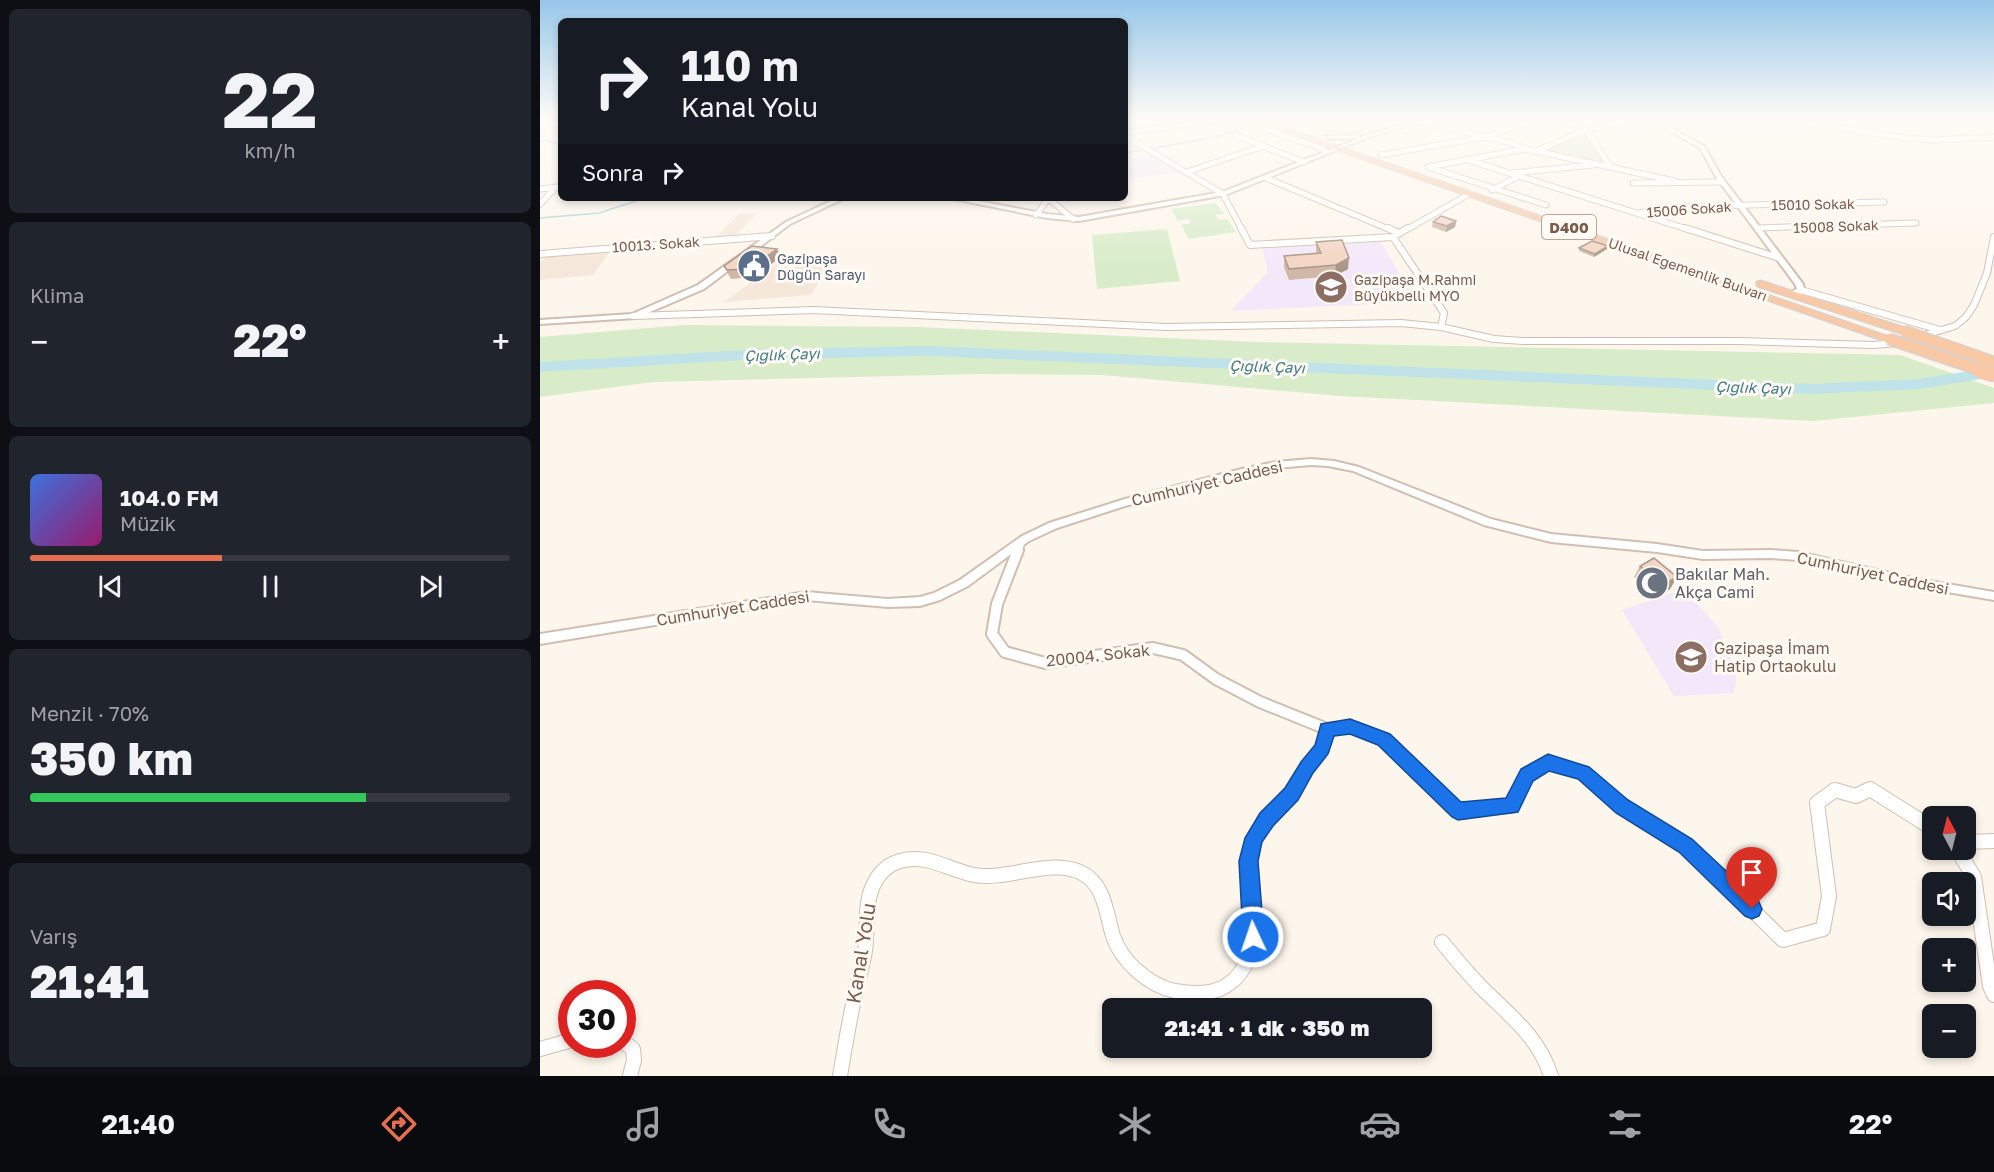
<!DOCTYPE html>
<html lang="tr">
<meta charset="utf-8">
<style>
:root{--surface:#171b24;--page:#20242c;--text:#f1f3f6;--muted:#9ea1a6;--line:#363941;--accent:#e76f51}
body{margin:0;font-family:"Golos Text",sans-serif;background:var(--page);color:var(--text);height:100vh;display:flex;flex-direction:column;font-size:22px;white-space:nowrap}
*{box-sizing:border-box;margin:0}
p{font-size:20px;color:var(--muted)}
.icon{flex:none;width:33px;height:33px;fill:none;stroke:currentColor;stroke-width:2;stroke-linecap:round;stroke-linejoin:round}
.map{position:relative;flex:1;overflow:hidden}
.details{display:flex;flex-direction:column;gap:9px;padding:9px;background:#0d0f14;width:540px}
.details>*{flex:none}
.top-card{position:absolute;left:18px;top:18px;width:570px;height:183px;border-radius:9px;box-shadow:0 3px 9px #0003;background:#171b24;color:var(--text);overflow:hidden}
.needle{width:39px;rotate:353deg}
.buttons{position:absolute;left:1382px;top:806px;display:grid;gap:12px}
.buttons a{display:grid;place-items:center;width:54px;height:54px;border-radius:9px;background:var(--surface);box-shadow:0 3px 9px #0003;font-size:30px}
.speed{position:absolute;left:18px;top:980px;display:flex;gap:12px;font-size:30px;font-weight:700;text-align:center}
.speed>*{display:grid;place-content:center;width:78px;height:78px;border-radius:50%;background:var(--surface);box-shadow:0 3px 9px #0003;line-height:1}
.speed .limit{border:9px solid #d22;background:#fff;color:#111}
.pin{position:absolute;display:grid;place-items:center;width:51px;height:51px;color:#fff;margin:-62px -26px;border-radius:50% 50% 50% 0;rotate:-45deg;box-shadow:0 0 6px #0007}
.pin .icon{rotate:45deg}
.me{position:absolute;width:66px;margin:-33px;rotate:357deg;stroke-linejoin:round;filter:drop-shadow(0 0 4px #0008)}
.turn{display:flex;align-items:center;gap:21px;height:126px;padding:0 24px;font-size:27px}
.turn .icon{width:78px;height:78px;stroke-width:2.5}
.turn b{display:block;font-size:42px;line-height:51px}
.then{display:flex;align-items:center;height:57px;padding:0 24px;background:#0003;gap:12px;font-size:22px}
.big{font-size:45px;font-weight:800;line-height:1.1}
.details .widget{flex:1;display:flex;flex-direction:column;justify-content:center;gap:9px;min-width:0;padding:0 21px;border-radius:9px;background:var(--page)}
.details .dial{align-items:center;gap:0}
.dial b{font-size:78px;line-height:1}
.song{display:flex;align-items:center;gap:18px}
.cover{width:72px;height:72px;border-radius:9px;background:linear-gradient(135deg,hsl(220 70% 55%),hsl(320 70% 35%))}
.played{height:6px;border-radius:3px;background:linear-gradient(90deg,var(--accent) 40%,var(--line) 40%)}
.keys{display:flex;justify-content:space-around;direction:ltr}
.heat{display:flex;justify-content:space-between;align-items:center;font-size:33px;direction:ltr}
.charge{height:9px;border-radius:4px;background:linear-gradient(90deg,#34c759 70%,var(--line) 0)}
.trip{position:absolute;left:562px;top:998px;width:330px;height:60px;border-radius:9px;background:var(--surface);box-shadow:0 3px 9px #0003;font-weight:800;line-height:60px;text-align:center}
.tab-bar{display:flex;height:96px;justify-content:space-around;align-items:center;background:#090b0e;color:var(--muted)}
.tab-bar .icon{width:42px;height:42px}
.tab-bar .active{color:var(--accent)}
.tab-bar b{font-size:27px;color:var(--text)}
main{display:flex;flex:1;min-height:0}
.map>svg:first-child{display:block}
.residential{fill:#f5e8da}
.education{fill:#f3e8fa}
.green{fill:#d8ecc9}
.lines{fill:none;stroke-linecap:round;stroke-linejoin:round}
.stream{stroke:#a5d3da;stroke-width:1.5}
.river{fill:#bfe3e8;fill-rule:evenodd}
.minor-far4-casing{stroke:#d1beb0;stroke-width:7}
.minor-far3-casing{stroke:#d1beb0;stroke-width:8}
.minor-far2-casing{stroke:#d1beb0;stroke-width:11}
.minor-far1-casing{stroke:#d1beb0;stroke-width:14}
.minor-casing{stroke:#d1beb0;stroke-width:16}
.tertiary-casing{stroke:#d1beb0;stroke-width:4}
.trunk-casing{stroke:#dad1cd;stroke-width:3}
.minor-far4{stroke:#fff;stroke-width:5}
.minor-far3{stroke:#fff;stroke-width:6}
.minor-far2{stroke:#fff;stroke-width:8}
.minor-far1{stroke:#fff;stroke-width:10}
.minor{stroke:#fff;stroke-width:14}
.tertiary{fill:#fff;fill-rule:evenodd}
.trunk{fill:#f9c8a4;fill-rule:evenodd}
.trunk-bridge-far1-casing{stroke:#dad1cd;stroke-width:13;stroke-linecap:butt}
.trunk-bridge-casing{stroke:#dad1cd;stroke-width:16;stroke-linecap:butt}
.trunk-bridge-far1{stroke:#f9c8a4;stroke-width:10}
.trunk-bridge{stroke:#f9c8a4;stroke-width:14}
.wall{fill:#d1b7a8}
.shaded-wall{fill:#aa9588}
.building{fill:#f3d5c3;stroke:#aa9588;stroke-width:1.5}
.route{fill:#1a73e8;stroke:#114b97;stroke-width:1.5}
.labels{text-anchor:middle;dominant-baseline:central;stroke-width:6;stroke-linejoin:round;paint-order:stroke}
.far-street-label{font-size:14px;fill:#7a5c4d;stroke:#fffaf3}
.far-service-label{font-size:14px;fill:#4e5e75;stroke:#fffaf3;text-anchor:start}
.far-education-label{font-size:14px;fill:#785e54;stroke:#fffaf3;text-anchor:start}
.shield{fill:#fffaf3;stroke:#a28b7f;stroke-width:1.5}
.shield-label{font-size:15px;font-weight:bold;fill:#7a5c4d}
.far-water-label{font-size:15px;font-style:italic;fill:#437c86;stroke:#fffaf3}
.street-label{font-size:16px;fill:#7a5c4d;stroke:#fffaf3}
.worship-label{font-size:16px;fill:#5b616d;stroke:#fffaf3;text-anchor:start}
.education-label{font-size:16px;fill:#785e54;stroke:#fffaf3;text-anchor:start}
.near-street-label{font-size:20px;fill:#7a5c4d;stroke:#fffaf3}
</style>
<main>
<section class="details">
<div class="widget dial"><b>22</b><p>km/h</p></div>
<div class="widget"><p>Klima</p>
<div class="heat"><a>−</a><b class="big">22°</b><a>+</a></div>
</div>
<div class="widget">
<div class="song"><i class="cover"></i><div><b>104.0 FM</b><p>Müzik</p></div></div>
<div class="played"></div>
<div class="keys"><svg class="icon" aria-label="previous" viewBox="0 0 24 24"><path d="M18 5L8 12l10 7zM5 5v14"/></svg><svg class="icon" aria-label="pause" viewBox="0 0 24 24"><path d="M8 5v14M16 5v14"/></svg><svg class="icon" aria-label="next" viewBox="0 0 24 24"><path d="M6 5l10 7-10 7zM19 5v14"/></svg></div>
</div>
<div class="widget"><p>Menzil · 70%</p><b class="big">350 km</b><div class="charge"></div></div>
<div class="widget"><p>Varış</p><b class="big">21:41</b></div>
</section>
<div class="map">
<svg width="1454" height="1076" viewBox="0 0 1454 1076">
<rect width="100%" height="100%" fill="#fdf6ec"/>
<path class="residential" d="M 200,213 L 217,213 L 195,236 L 176,237 Z
M 71,250 L 53,275 L 0,280 L 0,263 L 6,256 Z
M 249,255 L 291,262 L 271,295 L 184,302 Z"/>
<path class="education" d="M 616,155 L 642,172 L 589,179 L 585,171 L 585,159 Z
M 841,242 L 876,302 L 691,311 L 728,272 L 722,247 Z
M 1143,589 L 1178,627 L 1197,673 L 1194,693 L 1134,696 L 1082,610 Z"/>
<path class="green" d="M 741,118 L 849,118 L 816,129 L 824,134 C 792,136 771,129 741,118 Z
M 1046,130 L 1070,166 L 998,150 Z
M 676,203 L 684,214 L 676,215 L 678,220 L 687,219 L 696,232 L 649,239 L 641,225 L 651,223 L 649,219 L 638,221 L 631,209 Z
M 627,229 L 640,281 L 557,289 L 552,235 Z
M 145,325 L 379,327 L 716,342 L 1360,355 L 1454,388 L 1454,403 L 1273,421 L 800,396 L 562,375 L 438,374 L 113,382 L 0,397 L 0,337 Z"/>
<g class="lines">
<path class="stream" d="M 0,140 L 21,144
M 585,153 L 671,138 L 704,128
M 0,218 L 59,213 L 105,198"/>
<path class="river" d="M 390,346 L 1270,384 L 1380,379 L 1454,367 L 1454,377 L 1380,389 L 1270,394 L 390,356 L 220,359 L 0,372 L 0,362 L 220,349 Z"/>
<g class="minor-far4-casing">
<path id="minor-far4" d="M 865,118 L 971,143 L 986,149 L 1135,181
M 1016,118 L 1046,130 L 1105,118
M 1158,118 L 1164,121
M 1236,118 L 1365,138 L 1394,140 L 1454,137
M 6,124 L 21,124
M 0,128 L 12,118
M 724,128 L 785,150
M 585,133 L 690,118
M 695,135 L 764,162
M 585,136 L 683,194 L 702,230
M 985,149 L 888,167 L 1006,205
M 998,150 L 1046,130 L 1070,166
M 841,155 L 945,137 L 1001,118
M 928,160 L 1150,230
M 647,172 L 723,146
M 973,173 L 1052,165
M 726,178 L 851,230
M 1093,183 L 1182,182
M 0,189 L 19,187
M 952,190 L 979,176
M 508,198 L 533,219
M 0,204 L 16,187
M 1098,213 L 1118,209 L 1167,206 L 1344,202
M 496,215 L 508,199
M 1217,228 L 1376,223
M 866,230 L 929,194"/>
</g>
<g class="minor-far3-casing">
<path id="minor-far3" d="M 701,228 L 710,245 L 853,237
M 848,228 L 859,233
M 868,228 L 853,237 L 904,313 L 901,327
M 1145,228 L 1239,258
M 0,254 L 232,236
M 1261,290 L 1400,330
M 93,316 L 273,310 L 626,327 L 861,323 L 901,327 L 954,339 L 983,341 L 1200,341 L 1333,345 L 1358,343 L 1415,326 L 1426,317 L 1434,305 L 1447,273 L 1454,237"/>
</g>
<g class="minor-far2-casing">
<path id="minor-far2" d="M 477,552 L 480,544"/>
</g>
<g class="minor-far1-casing">
<path id="minor-far1" d="M 478,550 L 457,604 L 452,634 L 465,652 L 505,663 L 613,648 L 643,655 L 676,679 L 720,702 L 787,729 L 810,727 L 844,739 L 889,782
M 758,782 L 783,747 L 787,729
M 983,782 L 987,775 L 1007,762 L 1043,773 L 1054,782"/>
</g>
<g class="minor-casing">
<path id="minor" d="M 887,781 L 918,811 L 971,806 L 984,781
M 1052,781 L 1082,806 L 1146,845 L 1243,940 L 1283,929 L 1289,896 L 1277,803 L 1295,790 L 1316,796 L 1330,789 L 1392,828
M 1425,842 L 1454,841
M 1417,849 L 1434,877 L 1450,986 L 1454,995
M 902,942 C 915,958 928,974 942,988 C 970,1016 999,1037 1011,1076
M 82,1041 L 93,1049 L 94,1060 L 90,1076
M 0,1049 L 32,1040
M 300,1076 C 304,1052 308,1028 313,1004 C 316,987 322,969 325,951 C 328,931 324,908 332,888 C 337,876 346,865 360,861 C 386,853 409,870 434,875 C 468,881 512,857 542,873 C 565,885 566,913 573,936 C 582,962 608,985 635,991 C 652,994 669,995 684,987 C 734,958 699,890 711,847 C 719,821 745,804 759,781"/>
</g>
<g class="tertiary-casing">
<path id="tertiary" d="M 889,118 L 898,118 L 832,136 L 685,195 L 539,221 L 507,218 L 409,198 L 422,198 L 507,214 L 539,217 L 682,192 L 820,138 L 788,139 L 786,136 L 818,135 L 820,138 L 822,136 Z
M 1106,118 L 1113,118 L 1164,146 L 1181,176 L 1263,284 L 1264,292 L 1257,296 L 1251,296 L 1251,292 L 1257,289 L 1255,284 L 1176,177 L 1160,148 Z
M 297,198 L 305,198 L 250,224 L 164,289 L 96,318 L 0,324 L 0,320 L 92,314 L 158,285 L 246,222 Z
M 771,459 L 794,461 L 819,467 L 951,519 L 1011,534 L 1117,544 L 1163,551 L 1231,550 L 1258,552 L 1372,578 L 1454,592 L 1454,600 L 1372,586 L 1258,560 L 1231,558 L 1163,559 L 1117,552 L 1011,542 L 944,525 L 813,471 L 788,466 L 771,465 L 736,468 L 702,475 L 585,506 L 517,528 L 489,541 L 428,586 L 400,600 L 380,606 L 348,607 L 266,600 L 0,644 L 0,634 L 266,592 L 348,599 L 380,597 L 394,593 L 420,580 L 482,536 L 509,523 L 585,499 L 702,469 L 736,462 Z"/>
</g>
<g class="trunk-casing">
<path id="trunk" d="M 705,118 L 716,118 L 1355,339 L 1353,341 L 1345,341 Z
M 1221,281 L 1368,329 L 1370,331 L 1368,333 L 1360,333 L 1217,286 L 1217,282 Z"/>
</g>
<use href="#minor-far4" class="minor-far4"/>
<use href="#minor-far3" class="minor-far3"/>
<use href="#minor-far2" class="minor-far2"/>
<use href="#minor-far1" class="minor-far1"/>
<use href="#minor" class="minor"/>
<use href="#tertiary" class="tertiary"/>
<use href="#trunk" class="trunk"/>
<g class="trunk-bridge-far1-casing">
<path id="trunk-bridge-far1" d="M 1364,331 L 1454,362
M 1349,339 L 1443,371"/>
</g>
<g class="trunk-bridge-casing">
<path id="trunk-bridge" d="M 1439,370 L 1454,375"/>
</g>
<use href="#trunk-bridge-far1" class="trunk-bridge-far1"/>
<use href="#trunk-bridge" class="trunk-bridge"/>
</g>
<path class="wall" d="M 916,221 L 915,227 L 906,232 L 892,227 L 893,222 Z
M 776,242 L 808,269 L 795,276 L 749,280 L 744,267 L 744,256 L 776,254 Z
M 1068,246 L 1067,249 L 1054,257 L 1039,251 L 1039,248 Z
M 237,249 L 241,257 L 213,277 L 191,279 L 184,266 Z
M 1100,566 L 1137,577 L 1130,589 L 1117,597 L 1094,577 Z"/>
<path class="shaded-wall" d="M 916,221 L 915,227 L 906,232 L 907,226 Z
M 1068,246 L 1067,249 L 1054,257 L 1055,254 Z
M 237,249 L 241,257 L 213,277 L 209,269 Z
M 809,258 L 808,269 L 795,276 L 796,265 Z
M 1137,577 L 1130,589 L 1117,597 L 1123,585 Z"/>
<path class="building" d="M 901,216 L 916,221 L 907,226 L 893,222 Z
M 802,240 L 809,258 L 796,265 L 749,269 L 744,256 L 781,253 L 776,242 Z
M 1052,241 L 1068,246 L 1055,254 L 1039,248 Z
M 212,246 L 237,249 L 209,269 L 187,270 L 184,266 Z
M 1114,558 L 1137,577 L 1123,585 L 1100,566 Z"/>
<linearGradient id="sky" x2="0" y2="1"><stop stop-color="#97c7e8"/><stop offset="0.44" stop-color="#fefbf6"/><stop offset="1" stop-color="#fefbf6" stop-opacity="0"/></linearGradient>
<rect width="1454" height="269" fill="url(#sky)"/>
<path class="route" d="M 810,719 L 850,734 L 921,802 L 966,798 L 981,769 L 1008,754 L 1049,767 L 1088,800 L 1152,839 L 1219,902 L 1222,909 L 1219,916 L 1212,919 L 1205,916 L 1139,852 L 1076,813 L 1038,779 L 1009,771 L 993,781 L 978,812 L 918,820 L 912,817 L 838,745 L 810,734 L 794,736 L 788,754 L 773,773 L 758,800 L 733,826 L 722,842 L 718,861 L 724,937 L 721,944 L 713,947 L 706,944 L 703,937 L 699,861 L 705,838 L 720,813 L 745,788 L 761,762 L 775,745 L 781,724 Z"/>
<defs>
<g id="civic-disc" transform="scale(1.725)"><circle r="9.5" fill="#5c6f8a" stroke="#fffaf3"/><path d="M-.6-6.5H3V-4.5H.6V-3L4-1V1h2V6H-6V1h2V-1L-.6-3ZM-1.2 2.5V6h2.4V2.5Z" fill="#fff"/></g>
<g id="university-disc" transform="scale(1.725)"><circle r="9.5" fill="#8d6e63" stroke="#fffaf3"/><path d="M0-5L7-2L0 1L-7-2ZM-4 1L0 2.5L4 1V4Q0 6-4 4Z" fill="#fff"/></g>
<g id="mosque-disc" transform="scale(1.725)"><circle r="9.5" fill="#6b7280" stroke="#fffaf3"/><path d="M3.5-4.9A6 6 0 1 0 3.5 4.9A5 5 0 1 1 3.5-4.9Z" fill="#fff"/></g>
<g id="school-disc" transform="scale(1.725)"><circle r="9.5" fill="#8d6e63" stroke="#fffaf3"/><path d="M0-5L7-2L0 1L-7-2ZM-4 1L0 2.5L4 1V4Q0 6-4 4Z" fill="#fff"/></g>
</defs>
<g fill-rule="evenodd">
<use href="#civic-disc" x="214" y="266"/>
<use href="#university-disc" x="791" y="287"/>
<use href="#mosque-disc" x="1112" y="583"/>
<use href="#school-disc" x="1151" y="657"/>
</g>
<g class="labels">
<g class="far-street-label">
<text transform="translate(1273 204) rotate(-1)">15010 Sokak</text>
<text transform="translate(1149 209) rotate(-4)">15006 Sokak</text>
<text transform="translate(1296 226) rotate(-2)">15008 Sokak</text>
<text transform="translate(116 244) rotate(-4)">10013. Sokak</text>
<text transform="translate(1148 269) rotate(19)">Ulusal Egemenlik Bulvarı</text>
</g>
<g class="far-service-label">
<text x="237" y="258">Gazipaşa<tspan x="237" dy="16">Düğün Sarayı</tspan></text>
</g>
<g class="far-education-label">
<text x="814" y="279">Gazipaşa M.Rahmi<tspan x="814" dy="16">Büyükbellı MYO</tspan></text>
</g>
<rect class="shield" x="1002" y="215" width="54" height="24" rx="4.5"/>
<g class="shield-label">
<text x="1029" y="227">D400</text>
</g>
<g class="far-water-label">
<text transform="translate(242 354) rotate(-2)">Çığlık Çayı</text>
<text transform="translate(727 366) rotate(2)">Çığlık Çayı</text>
<text transform="translate(1213 387) rotate(2)">Çığlık Çayı</text>
</g>
<g class="street-label">
<text transform="translate(667 483) rotate(-13)">Cumhuriyet Caddesi</text>
<text transform="translate(1333 573) rotate(12)">Cumhuriyet Caddesi</text>
<text transform="translate(193 608) rotate(-9)">Cumhuriyet Caddesi</text>
<text transform="translate(558 655) rotate(-6)">20004. Sokak</text>
</g>
<g class="worship-label">
<text x="1135" y="574">Bakılar Mah.<tspan x="1135" dy="18">Akça Cami</tspan></text>
</g>
<g class="education-label">
<text x="1174" y="648">Gazipaşa İmam<tspan x="1174" dy="18">Hatip Ortaokulu</tspan></text>
</g>
<g class="near-street-label">
<text transform="translate(320 953) rotate(-81)">Kanal Yolu</text>
</g>
</g>
</svg>
<div class="buttons">
<a><svg class="needle" viewBox="-14 -14 28 28"><path d="M0-13l5 13h-10z" fill="#e53935"/><path d="M0 13l5-13h-10z" fill="#9ea1a6"/></svg></a>
<a><svg class="icon" aria-label="sound" viewBox="0 0 24 24"><path d="M4 9h4l5-4v14l-5-4H4zM17 9q2 3 0 6"/></svg></a>
<a>+</a>
<a>−</a>
</div>
<div class="speed"><div class="limit">30</div></div>
<div class="pin" style="left:1212px;top:909px;background:#d93025"><svg class="icon" aria-label="arrive" viewBox="0 0 24 24"><path d="M6 21V4h12l-3 4 3 4H6"/></svg></div>
<svg class="me" style="left:713px;top:937px" viewBox="-20 -20 40 40"><circle r="17" fill="#1a73e8" stroke="#fff" stroke-width="3"/><path d="M0-11L8 9 0 5-8 9z" fill="#fff"/></svg>
<div class="trip">21:41 · 1 dk · 350 m</div>
<div class="top-card">
<div class="turn"><svg class="icon" aria-label="right" viewBox="0 0 24 24"><path d="M7 20v-9h11M14 6l5 5-5 5"/></svg><div><b>110 m</b>Kanal Yolu</div></div>
<div class="then">Sonra<svg class="icon" aria-label="right" viewBox="0 0 24 24"><path d="M7 20v-9h11M14 6l5 5-5 5"/></svg></div>
</div>
</div>
</main>
<nav class="tab-bar">
<b>21:40</b>
<svg class="icon active" aria-label="directions" viewBox="0 0 24 24"><path d="M12 3l9 9-9 9-9-9zM9 14v-3h6M13 9l2 2-2 2"/></svg>
<svg class="icon" aria-label="music" viewBox="0 0 24 24"><path d="M9 18V5l10-2v13"/><circle cx="6" cy="18" r="3"/><circle cx="16" cy="16" r="3"/></svg>
<svg class="icon" aria-label="phone" viewBox="0 0 24 24"><path d="M5 4h4l2 5-3 2q2 4 5 5l2-3 5 2v4C11 20 4 13 5 4z"/></svg>
<svg class="icon" aria-label="climate" viewBox="0 0 24 24"><path d="M12 3v18M4 7l16 10M4 17L20 7"/></svg>
<svg class="icon" aria-label="car" viewBox="0 0 24 24"><path d="M5 17H2v-5l4-1 3-4h7l3 4 3 1v5h-3M9 17h6M6 11h13"/><circle cx="7" cy="17" r="2"/><circle cx="17" cy="17" r="2"/></svg>
<svg class="icon" aria-label="filters" viewBox="0 0 24 24"><path d="M4 7h16M4 17h16"/><circle cx="9" cy="7" r="2"/><circle cx="15" cy="17" r="2"/></svg>
<b>22°</b>
</nav>
